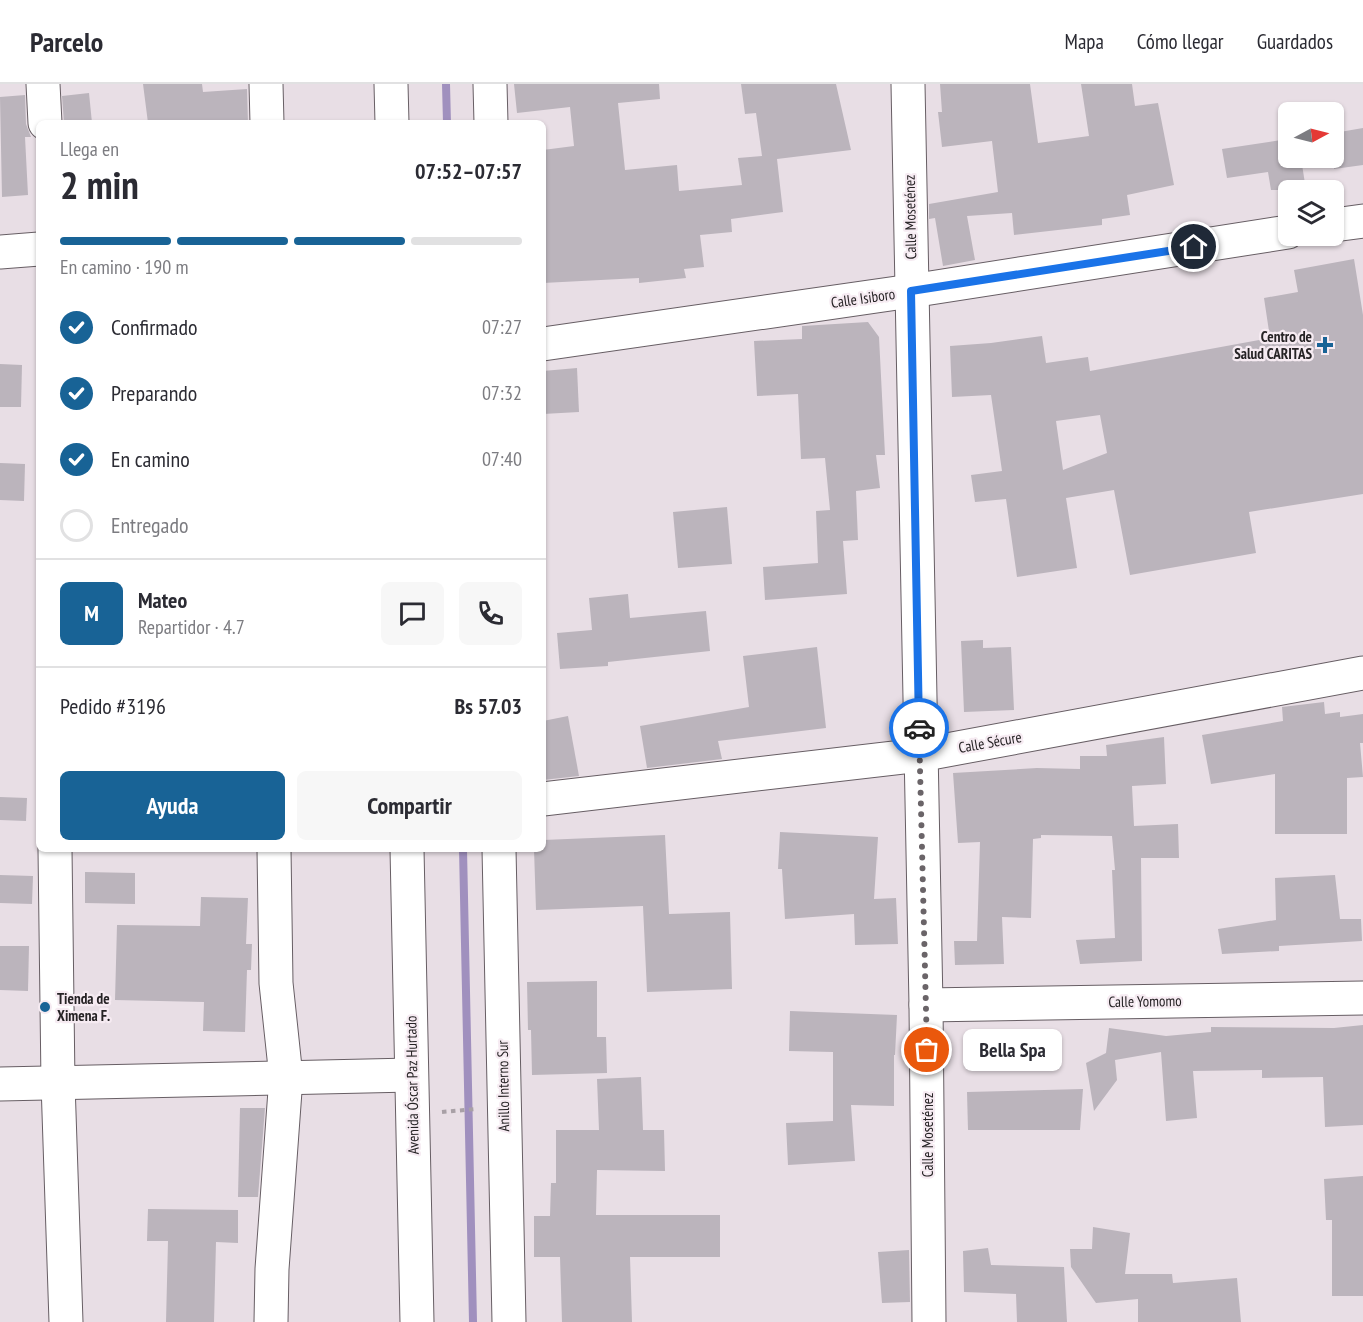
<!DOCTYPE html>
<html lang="es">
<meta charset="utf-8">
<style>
body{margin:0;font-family:"PT Sans Narrow",sans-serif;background:#f7f7f7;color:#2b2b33;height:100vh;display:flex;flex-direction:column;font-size:22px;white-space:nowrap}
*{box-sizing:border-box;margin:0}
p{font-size:20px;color:#7c7c81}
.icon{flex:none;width:33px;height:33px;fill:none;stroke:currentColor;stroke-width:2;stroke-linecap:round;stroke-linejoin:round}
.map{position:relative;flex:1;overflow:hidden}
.panel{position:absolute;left:36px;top:36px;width:510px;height:732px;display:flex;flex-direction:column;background:#fff;border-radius:9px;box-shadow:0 2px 4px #0004}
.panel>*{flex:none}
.needle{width:39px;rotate:83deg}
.tools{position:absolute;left:1278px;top:18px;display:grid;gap:12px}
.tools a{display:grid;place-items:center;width:66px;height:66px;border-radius:9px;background:#fff;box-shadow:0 2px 4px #0004;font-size:30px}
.pin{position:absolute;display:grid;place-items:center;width:51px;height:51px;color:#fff;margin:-26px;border:3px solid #fff;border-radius:50%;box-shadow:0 2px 6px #0007}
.courier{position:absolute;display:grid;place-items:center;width:60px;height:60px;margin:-30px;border:4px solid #1a73e8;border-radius:50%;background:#fff;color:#222;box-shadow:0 2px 8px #0007}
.bubble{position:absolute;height:42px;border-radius:9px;background:#fff;box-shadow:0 2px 4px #0004;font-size:20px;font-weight:700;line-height:42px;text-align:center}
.head em{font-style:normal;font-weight:700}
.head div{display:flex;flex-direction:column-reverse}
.head{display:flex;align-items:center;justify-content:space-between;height:102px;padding:0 24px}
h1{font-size:39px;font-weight:700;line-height:45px}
.bar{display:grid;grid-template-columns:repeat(4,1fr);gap:9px 6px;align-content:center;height:72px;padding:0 24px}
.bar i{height:8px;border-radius:4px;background:#e1e1e2}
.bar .selected{background:#186396}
.bar p{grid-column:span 4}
.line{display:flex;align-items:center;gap:15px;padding:0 24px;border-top:2px solid #e1e1e2}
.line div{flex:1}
.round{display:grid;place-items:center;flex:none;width:63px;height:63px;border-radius:9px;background:#f7f7f7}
ol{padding:0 24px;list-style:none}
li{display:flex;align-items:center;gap:18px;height:66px}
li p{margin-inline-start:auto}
li .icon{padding:6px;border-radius:50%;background:#186396;color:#fff;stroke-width:4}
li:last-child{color:#7c7c81}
li i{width:33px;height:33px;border:3px solid #e1e1e2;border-radius:50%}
.action{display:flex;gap:12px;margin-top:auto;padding:12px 24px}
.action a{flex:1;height:69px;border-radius:9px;background:#186396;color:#fff;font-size:24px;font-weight:700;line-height:69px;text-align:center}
.action a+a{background:#f7f7f7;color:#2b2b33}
header{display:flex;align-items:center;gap:36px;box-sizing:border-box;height:84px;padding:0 30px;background:#fff;border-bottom:2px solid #e1e1e2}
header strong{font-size:28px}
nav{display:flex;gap:33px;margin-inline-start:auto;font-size:21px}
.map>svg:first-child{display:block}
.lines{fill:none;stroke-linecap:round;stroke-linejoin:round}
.stream{stroke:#a090be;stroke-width:8}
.building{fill:#bbb4bc;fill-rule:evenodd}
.minor-casing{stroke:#675e64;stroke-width:35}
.highway-casing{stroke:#675e64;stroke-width:35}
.path{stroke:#a8a0a6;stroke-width:4;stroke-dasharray:4.5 4.5;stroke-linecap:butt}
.minor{stroke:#fff;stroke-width:33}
.highway{stroke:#fff;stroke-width:33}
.done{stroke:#6a6468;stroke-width:6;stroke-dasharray:0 10.8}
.route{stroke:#1a73e8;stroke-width:8}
.poi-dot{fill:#186396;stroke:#f6ebf2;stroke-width:2}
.labels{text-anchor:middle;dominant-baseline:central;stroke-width:4.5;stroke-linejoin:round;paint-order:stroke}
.street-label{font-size:15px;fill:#262325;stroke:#f6ebf2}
.poi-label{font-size:15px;font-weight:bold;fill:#262325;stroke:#f6ebf2;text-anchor:end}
</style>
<header>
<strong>Parcelo</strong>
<nav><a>Mapa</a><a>Cómo llegar</a><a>Guardados</a></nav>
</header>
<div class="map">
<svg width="1363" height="1238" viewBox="0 0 1363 1238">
<rect width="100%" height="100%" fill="#e8dee5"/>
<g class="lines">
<!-- stream -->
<g class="stream">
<path d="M446,0L447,39"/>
<path d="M463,765L473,1238"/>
</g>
</g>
<!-- building -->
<g class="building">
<path d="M143,0H202L203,8L247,5L248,39H148Z"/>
<path d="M514,0H659L660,15L618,19L625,86L677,81L679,107L742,101L738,74L762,72L756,29L745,30L741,0H836L851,66L777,75L783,128L731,135L732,148L700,151L704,183L684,185L686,194L639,199V194L543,199V66L574,62L570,23L517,29Z"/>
<path d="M940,0H1030L1038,59L1089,52L1081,0H1132L1135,22L1158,19L1174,101L1127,111L1130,131L1102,135V141L1014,151L1012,129L967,132L975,176L943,182L935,134L929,135V120L998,108L992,57L942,63L938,28H942Z"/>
<path d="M89,9L92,39H64L62,12Z"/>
<path d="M25,11L26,40L31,53H25L28,111L2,113L0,13Z"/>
<path d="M1363,44V81L1334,85V49Z"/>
<path d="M1288,55V74H1301L1306,106H1271L1268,88L1227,94L1222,65Z"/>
<path d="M1354,175L1363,231V410L1249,428L1256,469L1130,491L1114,406L1066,414L1077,484L1017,493L1006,415L975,418L971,391L1002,387L991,311L952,313L950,262L991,259L1042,252L1046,279L1088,273L1090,287L1270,254L1264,214L1298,208L1294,186ZM1100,331L1107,369L1063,386L1056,337Z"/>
<path d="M868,238L879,253L885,371H876L880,404L856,407L858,456L843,457L847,510L765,516L763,483L818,479L816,427L830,426L825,374L801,375L798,310L757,312L754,257L802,255V242Z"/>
<path d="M0,280L22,281L21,323H0Z"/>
<path d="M577,284L579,328L543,330V287Z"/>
<path d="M0,379L25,380L24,417L0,416Z"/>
<path d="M727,423L732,480L678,484L673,428Z"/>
<path d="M628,510L630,534L706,527L710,567L608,578V582L560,585L557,549L592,546L589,514Z"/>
<path d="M983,556V564L1011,563L1014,626L964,628L961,557Z"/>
<path d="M817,563L826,644L718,657L722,675L647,684L640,642L749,623L743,572Z"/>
<path d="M1324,618L1325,630L1340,628V633L1363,630V659H1360L1363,693L1347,694V750H1275V690L1211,700L1202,651L1283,637L1282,623Z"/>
<path d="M568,632L579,692L543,696V637Z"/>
<path d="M1164,653L1166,700L1132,702L1134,742L1178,740L1179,774H1141L1142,877L1080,880L1076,856L1115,854L1112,786H1115L1112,752L1041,751V754L1033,755L1031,834L1002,833L1004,880L955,881L954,857H977L980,758L958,759L953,689L1037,684L1080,685V672H1107L1106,661Z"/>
<path d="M0,713L27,714L26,737L0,736Z"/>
<path d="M780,748L878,753L874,815L896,814L898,860L855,861L854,830L785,835L782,785H778Z"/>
<path d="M665,751L669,830L730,828L732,905L647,908L643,822L536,826L534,765H543V756Z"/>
<path d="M85,788L135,789V820L85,819Z"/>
<path d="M0,791L33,792L32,820L0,819Z"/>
<path d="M1335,791L1340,835H1361L1362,857L1279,862V867L1222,870L1218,845L1276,836L1275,794Z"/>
<path d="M201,813L248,814L246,860H252L251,886H247L245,948L203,947L204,918L115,916L117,841L200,842Z"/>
<path d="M0,862H29L28,907L0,906Z"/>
<path d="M597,897V953H606L607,989L532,991L531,946H528L527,898Z"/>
<path d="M790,927L897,931L895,971H894V1022L851,1021L855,1077L788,1081L786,1039L833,1037V968L789,967Z"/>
<path d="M1363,941V1041L1325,1043L1323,993L1262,994V986L1193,987L1197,1034L1166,1037L1161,968L1115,976L1117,996L1094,1027L1086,979L1106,969L1109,944L1166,952L1211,948V943L1334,944Z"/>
<path d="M641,993L643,1046H664L665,1087L597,1086L596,1131H720V1173H630L632,1238H562L560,1173H534V1132H550L551,1099H556V1046H599L597,995Z"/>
<path d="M1083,1005L1080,1046H968L967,1008Z"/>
<path d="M240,1024H265L258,1113H238Z"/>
<path d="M1363,1092V1212H1332V1136H1326L1324,1095Z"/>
<path d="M148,1125L238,1126V1159L216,1158L214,1238H166L168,1157H147Z"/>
<path d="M1093,1143L1130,1149L1125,1190H1172L1173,1199L1237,1194L1241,1238H1138V1215L1096,1219L1071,1183L1070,1165H1092Z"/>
<path d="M988,1164L991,1181L1064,1183L1067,1238H1017L1016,1210L964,1208L963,1167Z"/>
<path d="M909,1166L910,1218L882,1219L878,1168Z"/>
</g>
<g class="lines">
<defs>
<g id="minor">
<path d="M43,0L45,39"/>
<path d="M266,0L267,39"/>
<path d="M490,0L491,39"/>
<path d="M908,0L926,921L929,1238"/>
<path d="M1334,141L1363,137"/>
<path d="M0,168L39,165"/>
<path d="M543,260L911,207L1288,148"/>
<path d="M543,715L920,671L1363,589"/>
<path d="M55,765L58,999L66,1238"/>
<path d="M499,765L509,1238"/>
<path d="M926,921L1363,914"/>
<path d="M0,1000L411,991"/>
<path d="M271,1238L272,1185L286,993L276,899L274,765"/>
</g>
<g id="highway">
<path d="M391,0L392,39"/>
<path d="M407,765L417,1238"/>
</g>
</defs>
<!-- minor casing -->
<use href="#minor" class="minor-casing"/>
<!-- highway casing -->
<use href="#highway" class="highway-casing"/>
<!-- path -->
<path class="path" d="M442,1028L476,1025"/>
<!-- minor -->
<use href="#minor" class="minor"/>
<!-- highway -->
<use href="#highway" class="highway"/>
</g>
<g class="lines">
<!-- done -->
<path class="done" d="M919,644L927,966"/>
<!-- route -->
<path class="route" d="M919,644L911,207L1194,163"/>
</g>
<!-- markers -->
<g class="poi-dot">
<path d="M1322 252h6v6h6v6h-6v6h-6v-6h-6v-6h6z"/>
<circle cx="45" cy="923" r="6"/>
</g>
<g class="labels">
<!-- street labels -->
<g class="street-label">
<text transform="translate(910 133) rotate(-91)">Calle Moseténez</text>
<text transform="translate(863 214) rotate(-8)">Calle Isiboro</text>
<text transform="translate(990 658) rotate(-10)">Calle Sécure</text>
<text transform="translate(1145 917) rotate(-1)">Calle Yomomo</text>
<text transform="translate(412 1001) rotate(-91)">Avenida Óscar Paz Hurtado</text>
<text transform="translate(503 1002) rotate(-91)">Anillo Interno Sur</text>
<text transform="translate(927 1051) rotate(-90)">Calle Moseténez</text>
</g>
<!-- poi labels -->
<g class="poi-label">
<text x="1312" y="252">Centro de<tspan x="1312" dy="17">Salud CARITAS</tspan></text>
<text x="57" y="914" text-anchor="start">Tienda de<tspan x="57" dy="17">Ximena F.</tspan></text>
</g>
</g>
</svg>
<div class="tools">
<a><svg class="needle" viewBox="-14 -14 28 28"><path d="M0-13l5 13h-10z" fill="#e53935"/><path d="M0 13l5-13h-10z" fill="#7c7c81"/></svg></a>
<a><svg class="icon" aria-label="layers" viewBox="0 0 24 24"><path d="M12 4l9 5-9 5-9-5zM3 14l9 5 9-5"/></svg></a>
</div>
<div class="pin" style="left:927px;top:966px;background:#ea580c"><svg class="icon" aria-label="bag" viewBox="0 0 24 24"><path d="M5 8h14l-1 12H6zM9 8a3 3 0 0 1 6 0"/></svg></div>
<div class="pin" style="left:1194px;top:163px;background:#1f2937"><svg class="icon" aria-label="home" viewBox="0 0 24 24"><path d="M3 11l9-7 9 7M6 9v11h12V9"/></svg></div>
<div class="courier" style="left:919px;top:644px"><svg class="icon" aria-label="car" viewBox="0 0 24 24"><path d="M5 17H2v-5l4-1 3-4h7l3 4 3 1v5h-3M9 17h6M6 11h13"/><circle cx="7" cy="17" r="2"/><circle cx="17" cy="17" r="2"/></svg></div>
<div class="bubble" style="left:963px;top:945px;width:99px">Bella Spa</div>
<section class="panel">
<div class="head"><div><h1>2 min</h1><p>Llega en</p></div><em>07:52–07:57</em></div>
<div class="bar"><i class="selected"></i><i class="selected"></i><i class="selected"></i><i></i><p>En camino · 190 m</p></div>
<ol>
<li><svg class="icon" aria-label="check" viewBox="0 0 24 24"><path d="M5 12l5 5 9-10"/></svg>Confirmado<p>07:27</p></li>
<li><svg class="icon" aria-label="check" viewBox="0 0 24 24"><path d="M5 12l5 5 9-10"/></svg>Preparando<p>07:32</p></li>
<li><svg class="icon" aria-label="check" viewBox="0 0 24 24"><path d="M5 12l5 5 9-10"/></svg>En camino<p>07:40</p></li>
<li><i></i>Entregado</li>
</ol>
<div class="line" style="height:108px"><b class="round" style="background:#186396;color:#fff">M</b><div><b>Mateo</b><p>Repartidor · 4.7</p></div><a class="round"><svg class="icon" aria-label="chat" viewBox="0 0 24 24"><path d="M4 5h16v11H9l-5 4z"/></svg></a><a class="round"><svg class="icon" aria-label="phone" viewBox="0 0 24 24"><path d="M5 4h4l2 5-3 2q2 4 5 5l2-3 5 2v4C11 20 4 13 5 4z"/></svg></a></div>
<div class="line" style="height:78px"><div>Pedido #3196</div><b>Bs 57.03</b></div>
<div class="action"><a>Ayuda</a><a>Compartir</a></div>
</section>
</div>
